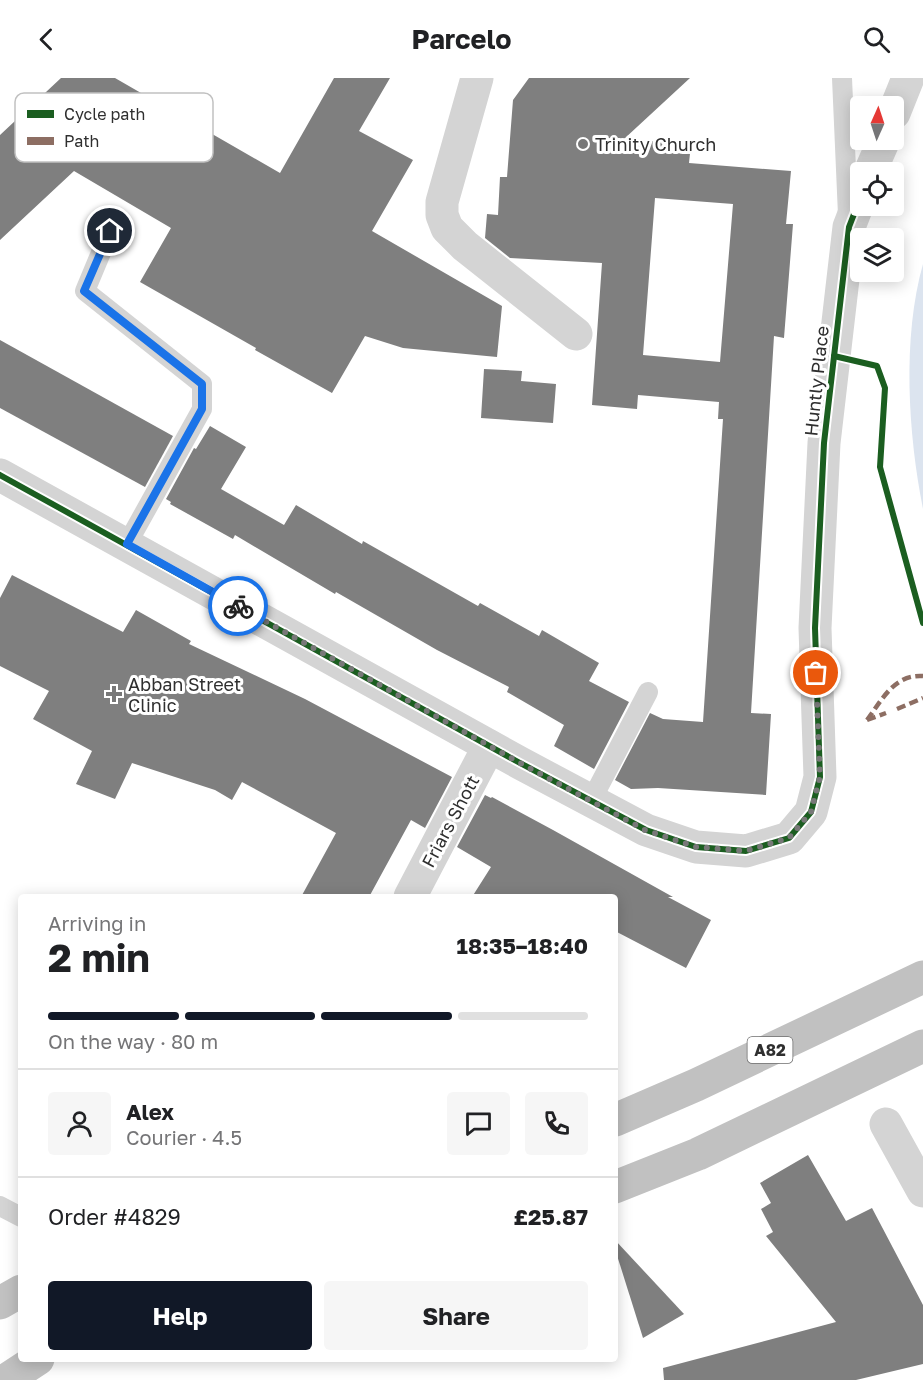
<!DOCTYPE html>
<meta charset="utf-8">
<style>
body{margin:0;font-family:"Golos Text",sans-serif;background:#f6f6f6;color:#202124;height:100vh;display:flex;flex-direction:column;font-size:22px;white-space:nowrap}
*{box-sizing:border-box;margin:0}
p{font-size:20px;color:#757577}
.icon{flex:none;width:33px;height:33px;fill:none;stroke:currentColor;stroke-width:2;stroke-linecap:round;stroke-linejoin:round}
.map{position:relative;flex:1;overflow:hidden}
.details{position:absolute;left:18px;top:816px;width:600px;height:468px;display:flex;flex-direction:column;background:#fff;border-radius:6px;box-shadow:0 3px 15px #0003}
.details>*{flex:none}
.needle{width:39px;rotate:3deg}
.tools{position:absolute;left:850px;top:18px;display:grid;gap:12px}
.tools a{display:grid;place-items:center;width:54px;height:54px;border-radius:6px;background:#fff;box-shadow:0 3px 15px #0003;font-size:30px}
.pin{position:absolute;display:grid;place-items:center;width:51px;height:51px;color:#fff;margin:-26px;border:3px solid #fff;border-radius:50%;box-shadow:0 2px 6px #0007}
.courier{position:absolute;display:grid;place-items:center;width:60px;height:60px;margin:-30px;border:4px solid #1a73e8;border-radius:50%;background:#fff;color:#222;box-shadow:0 2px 8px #0007}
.head em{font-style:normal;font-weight:700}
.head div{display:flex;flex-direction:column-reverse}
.head{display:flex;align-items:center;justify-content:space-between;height:102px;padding:0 30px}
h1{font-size:39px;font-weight:700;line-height:45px}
.bar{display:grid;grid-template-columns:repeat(4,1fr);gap:9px 6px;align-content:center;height:72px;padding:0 30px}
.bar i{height:8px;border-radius:4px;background:#e0e0e0}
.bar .on{background:#111827}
.bar p{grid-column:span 4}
.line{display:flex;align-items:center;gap:15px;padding:0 30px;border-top:2px solid #e0e0e0}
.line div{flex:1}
.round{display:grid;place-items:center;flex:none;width:63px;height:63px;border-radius:6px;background:#f6f6f6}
.button{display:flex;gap:12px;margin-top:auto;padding:12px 30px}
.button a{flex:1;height:69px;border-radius:6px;background:#111827;color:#fff;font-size:24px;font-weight:700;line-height:69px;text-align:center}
.button a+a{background:#f6f6f6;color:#202124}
header{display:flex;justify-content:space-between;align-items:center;height:78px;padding:0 30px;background:#fff;font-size:27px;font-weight:700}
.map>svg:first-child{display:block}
.water{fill:#dce4ef}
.building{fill:#7f7f7f;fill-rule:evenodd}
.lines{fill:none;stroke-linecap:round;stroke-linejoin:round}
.lane{stroke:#d4d4d4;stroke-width:20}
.street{stroke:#d4d4d4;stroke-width:33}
.highway{stroke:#c1c1c1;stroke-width:33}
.quiet{stroke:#8d6e63;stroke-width:4.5;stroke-dasharray:9 4.5;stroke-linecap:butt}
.cycleway-casing{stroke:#fff;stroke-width:10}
.cycleway{stroke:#1b5e20;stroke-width:6}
.done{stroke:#787878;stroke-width:6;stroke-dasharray:0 10.8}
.route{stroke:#1a73e8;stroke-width:8}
.poi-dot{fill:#787878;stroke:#fff;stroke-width:2}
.labels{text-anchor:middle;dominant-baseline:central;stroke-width:6;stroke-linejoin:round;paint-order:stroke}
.shield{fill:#fff;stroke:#6d6d6d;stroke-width:1.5}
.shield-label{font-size:16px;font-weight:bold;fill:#2f2f2f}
.poi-label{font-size:18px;fill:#2f2f2f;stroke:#fff;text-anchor:start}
.street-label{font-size:18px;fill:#2f2f2f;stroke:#fff}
.key{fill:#fff;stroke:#c1c1c1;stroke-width:1.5}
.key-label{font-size:16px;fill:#2f2f2f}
</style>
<header><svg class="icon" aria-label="back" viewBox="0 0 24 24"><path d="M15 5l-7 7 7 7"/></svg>Parcelo<svg class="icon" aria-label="search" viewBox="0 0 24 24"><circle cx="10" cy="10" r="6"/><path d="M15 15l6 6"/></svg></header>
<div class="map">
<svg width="923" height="1302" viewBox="0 0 923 1302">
<rect width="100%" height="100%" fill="#fff"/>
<!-- water -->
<path class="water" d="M923,186V431C908,356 902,260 923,186Z"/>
<!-- building -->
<g class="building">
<path d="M61,0H115L280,95L334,0H390L359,53L413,82L372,153L502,228L497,279L403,270L365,258L332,315L255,272L256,270L140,204L171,150L74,93L0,162V57Z"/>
<path d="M529,0H690L624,61L691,66L689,85L791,93L786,146H793L784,260L774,258L751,635L771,636L766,717L658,710L631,711L615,702L650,635L663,641L703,644L723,341H718L719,324L638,317L637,331L592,327L602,185L510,180L485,160L487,136L498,137L500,99H507L513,22ZM655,120L733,126L720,284L643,277Z"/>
<path d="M0,262L173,358L145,409L0,330Z"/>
<path d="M484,291L522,293L521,303L556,306L553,345L481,340Z"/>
<path d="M210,348L246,369L221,411L284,447L296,427L362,466L363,463L478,528L480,525L539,558L542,552L599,585L589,603L629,624L594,691L554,668L564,647L507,614L509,609L437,572L336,514L335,516L235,457L233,461L170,426L171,424L166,421L194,370L196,371Z"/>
<path d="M12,497L123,554L136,532L191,563L189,566L305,621L452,699L425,750L411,742L369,819H301L336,755L242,704L232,722L215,712L132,685L115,721L76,706L92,673L33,641L49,613L0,588V520Z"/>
<path d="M485,717L491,720L492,719L553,752L673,819H668L711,842L686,890L615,853V819H472L491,789L457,769Z"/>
<path d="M808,1077L846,1143L872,1130L923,1227V1286L856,1302H664L663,1290L836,1244L766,1158L773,1154L761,1131L771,1125L760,1105Z"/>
<path d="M615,1162L684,1236L643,1260L615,1171Z"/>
</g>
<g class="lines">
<!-- lane -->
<g class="lane">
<path d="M842,0L848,137"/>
<path d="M110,153L85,213L202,306V331L127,466"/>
<path d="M591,723L648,614"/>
<path d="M0,1128L21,1139"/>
</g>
<!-- street -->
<g class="street">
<path d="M477,0L442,124V137L447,150L465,168L576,256"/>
<path d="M894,35L908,0"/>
<path d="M870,94L884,62"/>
<path d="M0,397L520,685L646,752L696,769L746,773L789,760L811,734L820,699L815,550L824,365L849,149L861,118"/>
<path d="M410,819L489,668"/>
<path d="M886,1046L923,1113"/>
</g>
<!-- highway -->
<g class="highway">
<path d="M615,1042L696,1007L923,899"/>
<path d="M615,1109L698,1076L923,968"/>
<path d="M0,1225L21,1213"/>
<path d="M6,1302L38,1281"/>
</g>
<!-- quiet -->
<g class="quiet">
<path d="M897,631L923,620"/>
<path d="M867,642C882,622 894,596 923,598"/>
<path d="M867,642L886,635"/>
</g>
<defs>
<g id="cycleway">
<path d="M834,278L877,288L885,310L880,389L923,545"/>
<path d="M0,397L520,685L646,752L696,769L746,773L789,760L811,734L820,699L815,550L824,365L849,149L861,118"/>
</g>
</defs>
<!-- cycleway casing -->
<use href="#cycleway" class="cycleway-casing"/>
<!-- cycleway -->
<use href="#cycleway" class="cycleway"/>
</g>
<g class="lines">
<!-- done -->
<path class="done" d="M238,528L520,685L645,752L696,769L746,773L789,760L811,734L820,699L816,595"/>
<!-- route -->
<path class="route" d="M110,153L84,213L202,306V331L127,466L238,528"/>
</g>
<!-- markers -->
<g class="poi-dot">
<circle cx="583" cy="66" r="6"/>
<path d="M111 607h6v6h6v6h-6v6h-6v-6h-6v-6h6z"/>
</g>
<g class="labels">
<!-- shield labels -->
<rect class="shield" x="747.5" y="959" width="45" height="26" rx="4.5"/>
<g class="shield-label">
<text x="770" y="972">A82</text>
</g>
<!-- poi labels -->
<g class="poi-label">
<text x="595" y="66">Trinity Church</text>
<text x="128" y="606">Abban Street<tspan x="128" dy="21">Clinic</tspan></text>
</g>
<!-- street labels -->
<g class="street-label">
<text transform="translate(816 303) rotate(-84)">Huntly Place</text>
<text transform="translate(450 743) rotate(-62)">Friars Shott</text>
</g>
</g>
<!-- legend -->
<rect x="15" y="15" width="198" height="69" rx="9" class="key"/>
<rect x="27" y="32" width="27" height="8" fill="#1b5e20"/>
<rect x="27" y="59" width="27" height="8" fill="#8d6e63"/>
<g class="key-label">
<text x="64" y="42">Cycle path</text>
<text x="64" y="69">Path</text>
</g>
</svg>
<div class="tools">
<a><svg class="needle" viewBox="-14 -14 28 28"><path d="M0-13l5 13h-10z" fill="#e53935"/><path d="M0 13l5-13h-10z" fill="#757577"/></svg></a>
<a><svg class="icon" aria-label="locate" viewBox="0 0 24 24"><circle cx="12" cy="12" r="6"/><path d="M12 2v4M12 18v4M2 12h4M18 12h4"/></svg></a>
<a><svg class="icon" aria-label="layers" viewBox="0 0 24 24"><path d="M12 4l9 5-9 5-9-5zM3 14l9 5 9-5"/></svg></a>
</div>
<div class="pin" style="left:816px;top:595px;background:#ea580c"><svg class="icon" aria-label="bag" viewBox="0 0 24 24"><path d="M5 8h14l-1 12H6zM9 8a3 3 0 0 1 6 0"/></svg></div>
<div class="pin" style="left:110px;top:153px;background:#1f2937"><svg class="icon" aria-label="home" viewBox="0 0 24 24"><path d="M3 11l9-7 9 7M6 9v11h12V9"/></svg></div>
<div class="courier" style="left:238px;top:528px"><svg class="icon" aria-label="bike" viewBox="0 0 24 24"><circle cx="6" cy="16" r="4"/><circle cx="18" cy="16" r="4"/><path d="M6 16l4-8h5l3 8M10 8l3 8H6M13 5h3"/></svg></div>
<section class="details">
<div class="head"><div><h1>2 min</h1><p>Arriving in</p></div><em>18:35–18:40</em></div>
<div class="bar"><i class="on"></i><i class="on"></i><i class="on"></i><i></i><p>On the way · 80 m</p></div>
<div class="line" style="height:108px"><a class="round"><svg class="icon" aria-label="person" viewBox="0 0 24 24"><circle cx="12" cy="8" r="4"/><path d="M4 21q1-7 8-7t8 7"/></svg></a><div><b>Alex</b><p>Courier · 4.5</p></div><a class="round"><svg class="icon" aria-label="chat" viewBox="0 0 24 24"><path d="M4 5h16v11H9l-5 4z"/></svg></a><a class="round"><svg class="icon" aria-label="phone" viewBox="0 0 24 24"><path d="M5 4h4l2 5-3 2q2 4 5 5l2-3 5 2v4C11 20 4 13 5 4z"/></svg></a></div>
<div class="line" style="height:78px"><div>Order #4829</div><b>£25.87</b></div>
<div class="button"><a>Help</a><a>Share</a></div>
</section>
</div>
